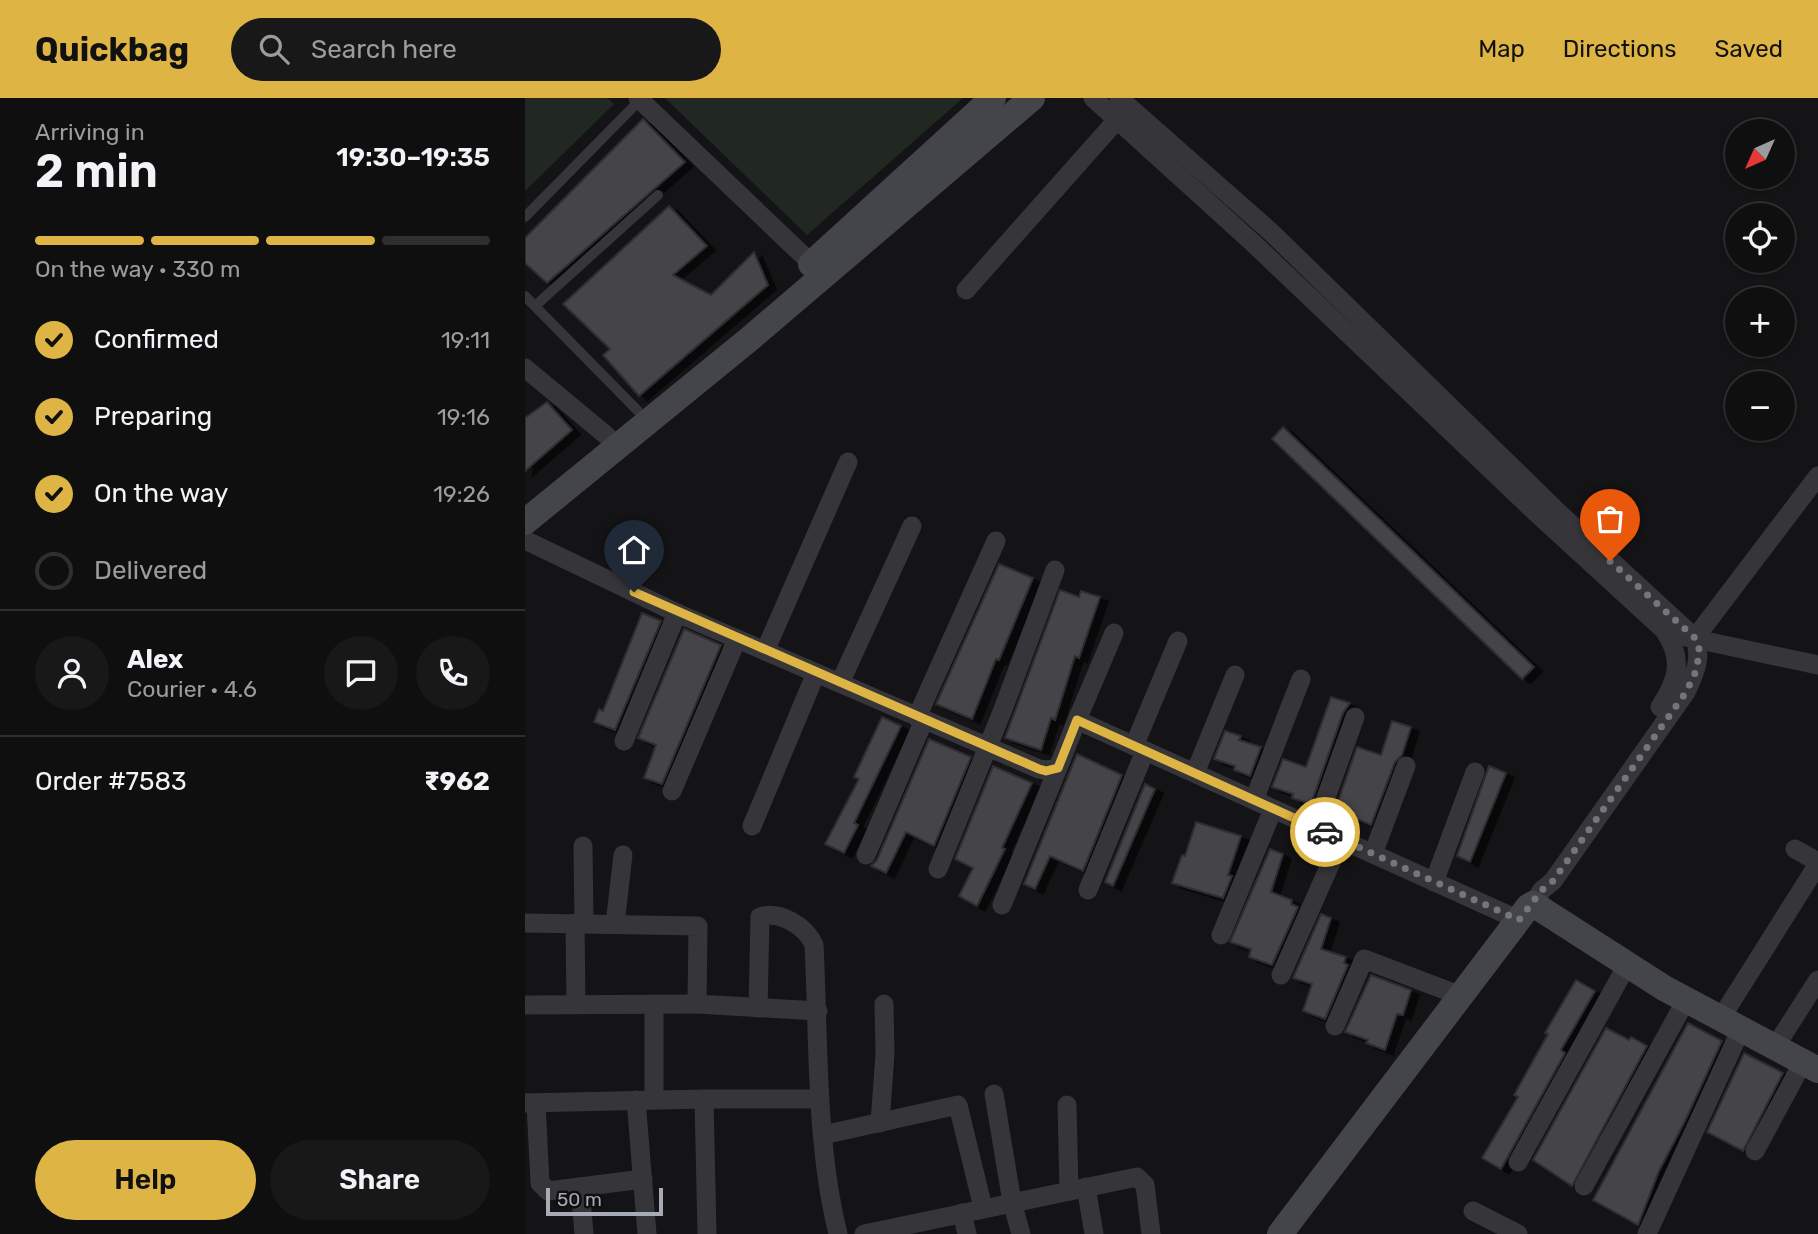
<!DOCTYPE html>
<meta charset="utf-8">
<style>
body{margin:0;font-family:Rubik,sans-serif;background:#181819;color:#f1f3f6;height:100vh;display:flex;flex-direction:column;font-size:26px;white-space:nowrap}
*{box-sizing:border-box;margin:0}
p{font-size:23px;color:#9b9c9f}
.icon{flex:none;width:38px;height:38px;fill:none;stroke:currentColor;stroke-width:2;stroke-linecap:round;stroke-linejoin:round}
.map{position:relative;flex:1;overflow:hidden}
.drawer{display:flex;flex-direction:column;background:#0f0f10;width:525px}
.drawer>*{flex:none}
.needle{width:46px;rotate:225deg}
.tools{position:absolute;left:1200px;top:21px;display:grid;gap:14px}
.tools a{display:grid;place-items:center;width:70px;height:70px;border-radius:50%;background:#0f0f10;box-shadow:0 2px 5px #0004,0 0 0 2px #2f2f30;font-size:35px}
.scale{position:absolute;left:21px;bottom:18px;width:117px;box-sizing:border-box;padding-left:7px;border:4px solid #a7abb5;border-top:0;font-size:19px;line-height:24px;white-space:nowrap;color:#a7abb5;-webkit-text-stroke:5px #0f0f11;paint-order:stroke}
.pin{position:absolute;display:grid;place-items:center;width:60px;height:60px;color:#fff;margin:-72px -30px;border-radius:50% 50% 50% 0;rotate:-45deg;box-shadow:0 0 7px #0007}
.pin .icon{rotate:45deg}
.courier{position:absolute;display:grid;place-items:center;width:70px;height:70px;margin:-35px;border:5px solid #deb444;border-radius:50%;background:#fff;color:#222;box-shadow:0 2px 9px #0007}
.headline em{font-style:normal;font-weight:600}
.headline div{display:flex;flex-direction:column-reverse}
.headline{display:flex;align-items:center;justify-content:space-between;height:119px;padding:0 35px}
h1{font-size:46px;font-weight:600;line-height:52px}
.bar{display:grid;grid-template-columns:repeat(4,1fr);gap:10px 7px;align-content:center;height:84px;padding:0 35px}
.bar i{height:9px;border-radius:5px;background:#2f2f30}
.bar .selected{background:#deb444}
.bar p{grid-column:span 4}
.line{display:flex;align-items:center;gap:18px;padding:0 35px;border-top:2px solid #2f2f30}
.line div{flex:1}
.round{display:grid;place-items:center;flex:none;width:74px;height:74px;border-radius:37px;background:#181819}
ol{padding:0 35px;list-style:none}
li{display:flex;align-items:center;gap:21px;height:77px}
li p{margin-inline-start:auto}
li .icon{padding:7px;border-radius:50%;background:#deb444;color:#111;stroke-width:4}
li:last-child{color:#9b9c9f}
li i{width:38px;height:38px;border:4px solid #2f2f30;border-radius:50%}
.primary-button{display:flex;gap:14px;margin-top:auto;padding:14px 35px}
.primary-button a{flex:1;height:80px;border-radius:42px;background:#deb444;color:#111;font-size:28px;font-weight:600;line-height:80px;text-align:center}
.primary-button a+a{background:#181819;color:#f1f3f6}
header{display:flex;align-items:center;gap:42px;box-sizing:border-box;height:98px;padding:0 35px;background:#deb444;color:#111}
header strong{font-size:33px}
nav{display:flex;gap:38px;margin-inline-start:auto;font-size:24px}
.search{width:490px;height:63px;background:#181819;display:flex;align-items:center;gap:18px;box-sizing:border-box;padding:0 24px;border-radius:38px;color:#9b9c9f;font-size:26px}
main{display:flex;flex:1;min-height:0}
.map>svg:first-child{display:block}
.green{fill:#212822}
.building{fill:#444449;stroke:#2f2e32;stroke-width:2;filter:url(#shadow)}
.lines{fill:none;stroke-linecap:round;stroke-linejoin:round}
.lane{stroke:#36363a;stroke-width:10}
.street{stroke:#36363a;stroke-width:19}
.secondary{stroke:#44454a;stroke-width:26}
.done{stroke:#74767d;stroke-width:7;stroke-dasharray:0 12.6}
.route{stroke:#deb444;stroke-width:9}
</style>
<header>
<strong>Quickbag</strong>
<div class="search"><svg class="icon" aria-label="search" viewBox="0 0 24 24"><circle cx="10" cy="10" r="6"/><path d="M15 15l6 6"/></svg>Search here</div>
<nav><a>Map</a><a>Directions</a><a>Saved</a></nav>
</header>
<main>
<section class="drawer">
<div class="headline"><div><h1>2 min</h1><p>Arriving in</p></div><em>19:30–19:35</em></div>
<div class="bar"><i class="selected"></i><i class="selected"></i><i class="selected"></i><i></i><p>On the way · 330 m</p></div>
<ol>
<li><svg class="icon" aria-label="check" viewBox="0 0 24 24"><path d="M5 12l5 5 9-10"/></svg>Confirmed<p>19:11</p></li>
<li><svg class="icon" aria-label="check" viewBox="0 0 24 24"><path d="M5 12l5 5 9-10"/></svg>Preparing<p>19:16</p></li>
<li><svg class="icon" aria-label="check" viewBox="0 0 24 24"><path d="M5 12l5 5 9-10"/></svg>On the way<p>19:26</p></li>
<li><i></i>Delivered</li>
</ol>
<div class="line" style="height:126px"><a class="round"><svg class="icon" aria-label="person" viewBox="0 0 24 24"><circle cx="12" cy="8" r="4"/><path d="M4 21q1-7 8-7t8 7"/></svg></a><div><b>Alex</b><p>Courier · 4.6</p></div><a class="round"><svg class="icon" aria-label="chat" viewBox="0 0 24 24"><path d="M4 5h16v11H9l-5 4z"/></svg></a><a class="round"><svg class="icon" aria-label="phone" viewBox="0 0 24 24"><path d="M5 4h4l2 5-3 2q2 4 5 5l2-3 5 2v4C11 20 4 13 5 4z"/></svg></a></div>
<div class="line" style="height:91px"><div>Order #7583</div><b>₹962</b></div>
<div class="primary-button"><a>Help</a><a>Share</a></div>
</section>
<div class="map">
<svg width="1293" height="1136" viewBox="0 0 1293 1136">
<defs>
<filter id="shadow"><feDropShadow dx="8" dy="4.5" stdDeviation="0" flood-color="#0009"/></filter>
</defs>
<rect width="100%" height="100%" fill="#141416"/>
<!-- green -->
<g class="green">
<path d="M0,0H82L89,6L0,93Z"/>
<path d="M140,0H438L282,137Z"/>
</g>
<!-- building -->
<g class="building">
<path d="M118,21L160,64L22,185L0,165V140Z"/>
<path d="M144,108L182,148L148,177L186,197L229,154L243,187L114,298L78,257L85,251L38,206Z"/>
<path d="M22,304L47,332L0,373V320Z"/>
<path d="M758,329L1009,569L997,581L747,341Z"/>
<path d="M474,466L508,480L474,562L471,561L447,621L411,606Z"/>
<path d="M535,492L554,499L556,493L575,499L554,560L550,558L530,622L526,620L516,652L480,640Z"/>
<path d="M117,515L136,523L90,632L69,624L74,611L78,613Z"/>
<path d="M159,531L196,547L137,686L119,680L131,647L113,640Z"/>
<path d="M806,599L825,605L818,615L786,706L767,700L768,696L747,689L758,661L781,669Z"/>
<path d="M357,619L376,628L329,725L333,727L319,755L300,746L334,681L329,679Z"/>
<path d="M867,623L886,629L877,657L870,664L846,727L810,712L832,649L856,657Z"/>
<path d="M700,633L716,638L714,642L736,649L725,678L709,672L710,668L689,661Z"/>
<path d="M404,641L446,659L409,748L381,734L361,775L346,768L352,762Z"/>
<path d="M552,656L597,677L558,773L525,758L510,791L499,786Z"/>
<path d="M468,668L507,685L477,750L480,751L452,808L434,798L448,770L430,761Z"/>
<path d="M964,668L981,675L945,764L932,758Z"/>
<path d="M620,686L630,691L588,788L580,784Z"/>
<path d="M671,724L716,738L703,777L707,778L698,800L647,785L657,757L660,758Z"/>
<path d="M745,751L758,756L746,794L767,802L766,806L773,809L747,867L724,859L726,851L705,844Z"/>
<path d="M796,816L806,820L796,851L821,859L819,865L823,867L800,921L778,913L787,886L768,880Z"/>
<path d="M846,877L886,892L878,917L872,916L860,952L841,945L843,942L820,934Z"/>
<path d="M1051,882L1070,893L1036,952L1040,955L976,1071L957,1060L993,999L989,997L1023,936L1020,935Z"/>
<path d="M1163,925L1197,943L1160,1023L1134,1073L1113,1127L1068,1102Z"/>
<path d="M1081,930L1104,942L1106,939L1122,948L1047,1088L1008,1062Z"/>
<path d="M1219,955L1258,975L1218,1053L1182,1034Z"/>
</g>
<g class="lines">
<!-- lane -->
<g class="lane">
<path d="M0,119L115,2"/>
<path d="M0,198L113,313"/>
<path d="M10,208L133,97"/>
</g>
<!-- street -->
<g class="street">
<path d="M113,0L286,165"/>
<path d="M568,0L728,145L1005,409L1139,532C1159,561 1153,582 1135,609"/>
<path d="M594,0L747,135L1034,415L1170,540C1177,561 1170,575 1161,594L1028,783L1017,792L1008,806"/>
<path d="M441,192L591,23"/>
<path d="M0,270L82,338"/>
<path d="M0,442L152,515L514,671L521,672L533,670L552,622L994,822"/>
<path d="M1161,539L1293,567"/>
<path d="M1170,540L1293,378"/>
<path d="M240,553L323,364"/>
<path d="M315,585L387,428"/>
<path d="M392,619L471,443"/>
<path d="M552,622L589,535"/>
<path d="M99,643L152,515"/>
<path d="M609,648L653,543"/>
<path d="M670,675L710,577"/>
<path d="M147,693L212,541"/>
<path d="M729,702L776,581"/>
<path d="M227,728L291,575"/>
<path d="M790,730L830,619"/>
<path d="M58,748L59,825"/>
<path d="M1270,751L1293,764"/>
<path d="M848,756L881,668"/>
<path d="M341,757L399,622"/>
<path d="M413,771L477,614L530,472"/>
<path d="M909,784L950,674"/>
<path d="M563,792L620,653"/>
<path d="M477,807L533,670"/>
<path d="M0,825L173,828L172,906L293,913"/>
<path d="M50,825L51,906"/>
<path d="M90,826L98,757"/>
<path d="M696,837L748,711"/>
<path d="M756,877L816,742"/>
<path d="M129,906V1002"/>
<path d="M0,907L172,906"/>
<path d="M233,910L235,819C254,812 281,828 289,847C294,943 290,1042 313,1136"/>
<path d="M1196,920L1293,766"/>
<path d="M810,928L839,861L936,898"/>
<path d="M1250,949L1293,882"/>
<path d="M469,996L487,1104L496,1136"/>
<path d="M179,1001L182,1136"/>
<path d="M111,1002L122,1136"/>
<path d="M0,1005L179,1001H295"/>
<path d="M11,1005L15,1085L23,1093L55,1089"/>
<path d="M542,1007L544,1093"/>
<path d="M355,1025L360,956L359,906"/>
<path d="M298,1037L433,1007L458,1110"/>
<path d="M1230,1053L1278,964"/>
<path d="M993,1064L1102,867"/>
<path d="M1059,1088L1161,902"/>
<path d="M561,1089L569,1136"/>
<path d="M948,1113L993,1136"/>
<path d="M437,1115L442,1136"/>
<path d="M59,1136L55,1089L118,1081"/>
<path d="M339,1136L612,1079L620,1087L626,1136"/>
<path d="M1122,1136L1216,931"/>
</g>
<!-- secondary -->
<g class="secondary">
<path d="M286,166L468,0"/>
<path d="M0,424L222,243L507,0"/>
<path d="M755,1136L1003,809L1008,806L1139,890L1293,972"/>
</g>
</g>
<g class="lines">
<!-- done -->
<path class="done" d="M800,734L994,822L1017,792L1028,783L1161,594L1171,573L1173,562L1174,551L1170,540L1085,463"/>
<!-- route -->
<path class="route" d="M109,494L514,671L521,673L533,670L552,622L800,734"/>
</g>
</svg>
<div class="tools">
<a><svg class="needle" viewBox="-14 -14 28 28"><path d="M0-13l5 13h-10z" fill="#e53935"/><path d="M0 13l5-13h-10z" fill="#9b9c9f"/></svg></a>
<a><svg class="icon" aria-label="locate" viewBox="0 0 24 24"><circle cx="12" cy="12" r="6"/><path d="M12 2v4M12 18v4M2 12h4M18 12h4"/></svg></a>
<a>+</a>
<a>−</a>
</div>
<div class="scale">50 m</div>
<div class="pin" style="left:1085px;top:463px;background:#ea580c"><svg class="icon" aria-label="bag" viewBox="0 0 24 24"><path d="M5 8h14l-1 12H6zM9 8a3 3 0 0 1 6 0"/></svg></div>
<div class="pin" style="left:109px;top:494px;background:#1f2937"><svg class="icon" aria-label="home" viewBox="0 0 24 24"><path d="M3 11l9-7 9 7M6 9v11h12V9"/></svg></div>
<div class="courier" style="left:800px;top:734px"><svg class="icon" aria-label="car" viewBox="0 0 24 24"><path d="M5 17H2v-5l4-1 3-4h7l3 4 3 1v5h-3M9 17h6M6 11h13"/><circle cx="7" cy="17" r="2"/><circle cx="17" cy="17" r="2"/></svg></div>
</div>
</main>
